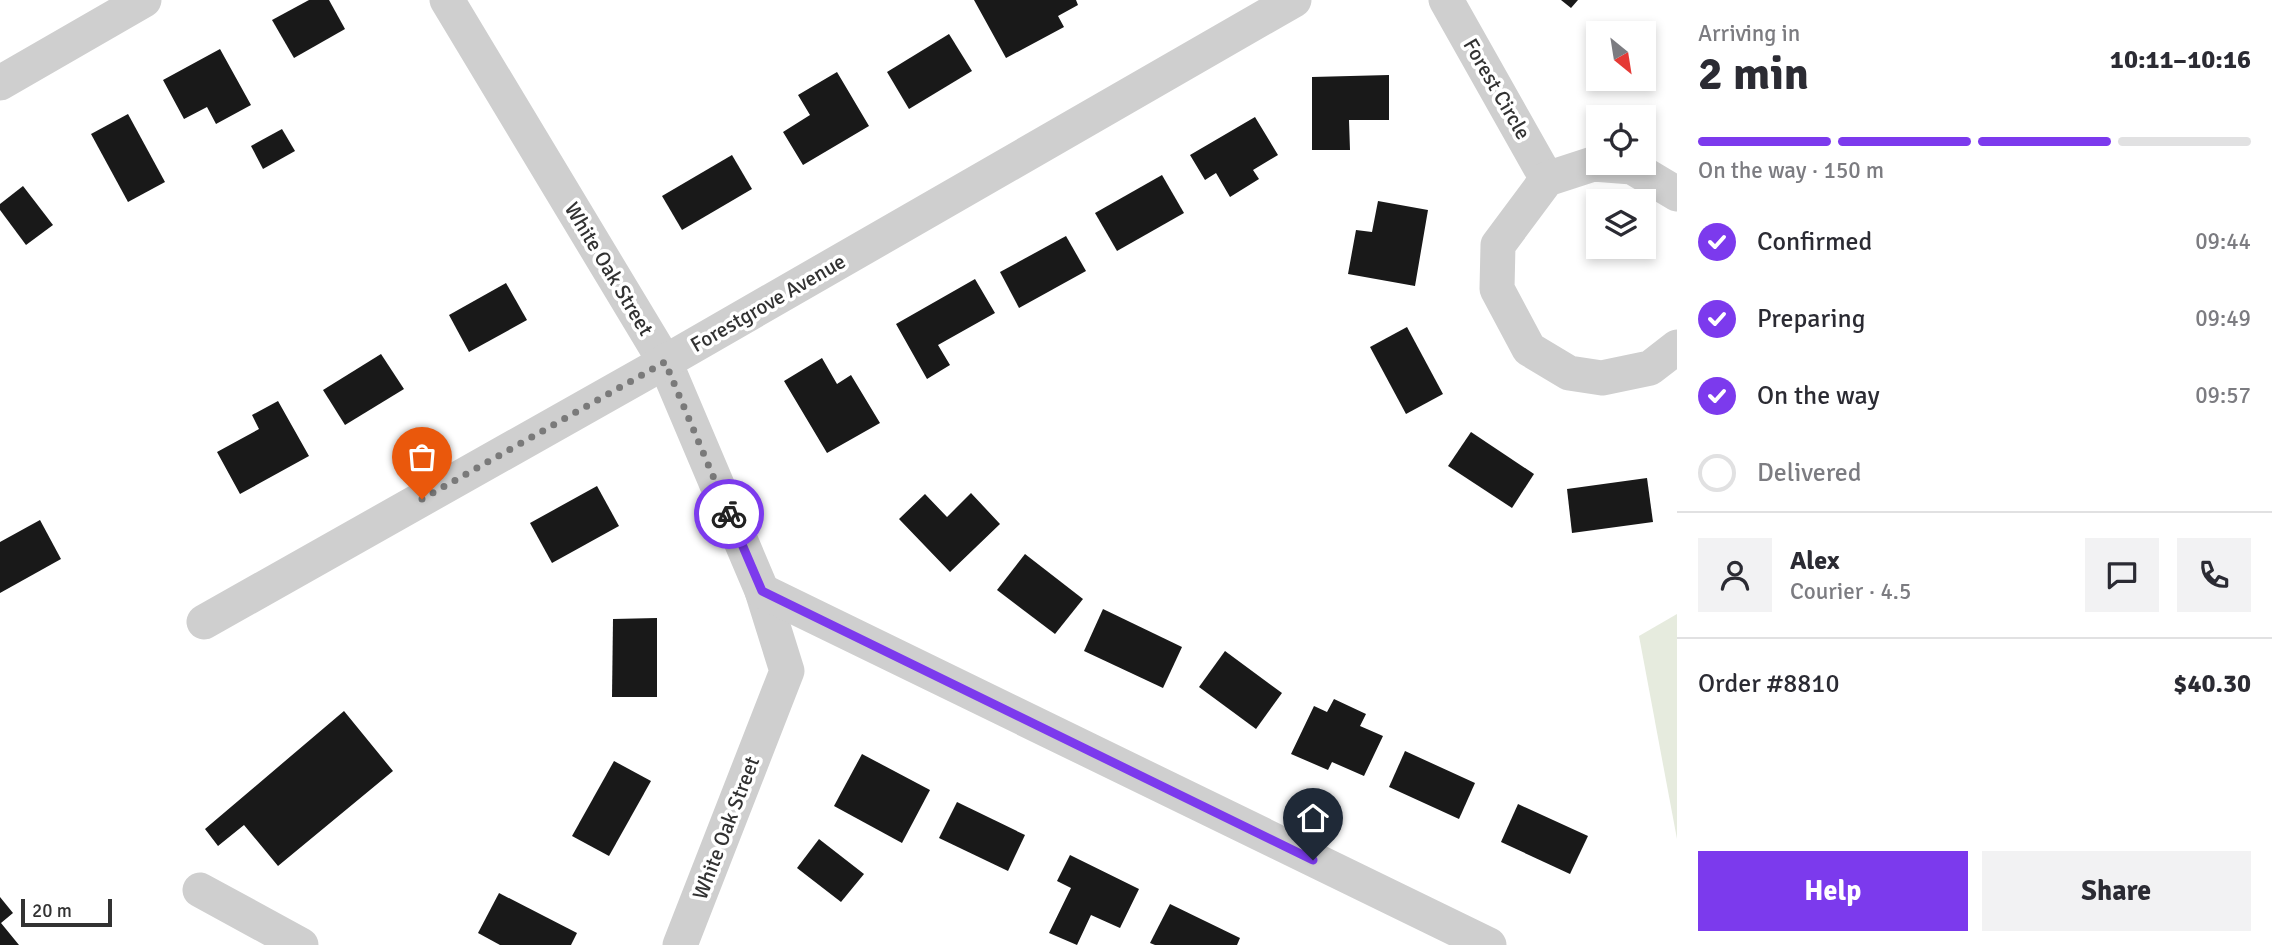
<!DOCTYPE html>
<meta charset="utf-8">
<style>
body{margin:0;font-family:Signika,sans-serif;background:#f2f2f3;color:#2b2b33;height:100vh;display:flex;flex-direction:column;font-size:26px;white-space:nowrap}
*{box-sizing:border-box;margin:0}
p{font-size:23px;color:#7c7c81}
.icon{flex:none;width:38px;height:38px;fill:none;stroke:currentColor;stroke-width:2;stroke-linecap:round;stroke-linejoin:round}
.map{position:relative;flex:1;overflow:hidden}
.sheet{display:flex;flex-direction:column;background:#fff;width:595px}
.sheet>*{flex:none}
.needle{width:46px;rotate:150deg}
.buttons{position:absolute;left:1586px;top:21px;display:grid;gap:14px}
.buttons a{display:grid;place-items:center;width:70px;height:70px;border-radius:0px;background:#fff;box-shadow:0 4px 10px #0003;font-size:35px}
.scale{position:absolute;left:21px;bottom:18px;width:91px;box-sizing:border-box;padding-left:7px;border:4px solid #323232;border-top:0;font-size:19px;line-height:24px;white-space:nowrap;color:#323232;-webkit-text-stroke:5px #fff;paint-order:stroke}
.pin{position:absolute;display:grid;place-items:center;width:60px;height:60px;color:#fff;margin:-72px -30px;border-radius:50% 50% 50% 0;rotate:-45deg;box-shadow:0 0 7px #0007}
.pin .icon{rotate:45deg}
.courier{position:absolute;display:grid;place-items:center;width:70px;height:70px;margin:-35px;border:5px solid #7c3aed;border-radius:50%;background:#fff;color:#222;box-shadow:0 2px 9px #0007}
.head em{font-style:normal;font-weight:800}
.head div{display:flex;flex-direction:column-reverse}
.head{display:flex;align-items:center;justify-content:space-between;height:119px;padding:0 21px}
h1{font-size:46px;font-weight:800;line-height:52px}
.bar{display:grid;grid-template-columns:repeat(4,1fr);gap:10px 7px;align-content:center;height:84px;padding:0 21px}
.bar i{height:9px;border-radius:5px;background:#e1e1e2}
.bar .on{background:#7c3aed}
.bar p{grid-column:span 4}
.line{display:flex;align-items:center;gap:18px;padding:0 21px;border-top:2px solid #e1e1e2}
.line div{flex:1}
.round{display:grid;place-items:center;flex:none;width:74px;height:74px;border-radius:0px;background:#f2f2f3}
ol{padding:0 21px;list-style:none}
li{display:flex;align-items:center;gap:21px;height:77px}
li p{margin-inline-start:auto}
li .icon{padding:7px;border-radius:50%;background:#7c3aed;color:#fff;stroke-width:4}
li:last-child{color:#7c7c81}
li i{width:38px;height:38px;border:4px solid #e1e1e2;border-radius:50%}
.button{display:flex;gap:14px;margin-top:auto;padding:14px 21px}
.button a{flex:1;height:80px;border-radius:0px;background:#7c3aed;color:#fff;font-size:28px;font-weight:800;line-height:80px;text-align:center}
.button a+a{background:#f2f2f3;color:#2b2b33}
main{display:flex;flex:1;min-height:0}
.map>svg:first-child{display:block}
.green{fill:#e6ebde}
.building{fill:#191919}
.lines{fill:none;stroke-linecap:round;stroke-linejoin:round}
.street{stroke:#cfcfcf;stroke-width:35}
.done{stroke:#7a7a7a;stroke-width:7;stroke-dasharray:0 12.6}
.route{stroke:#7c3aed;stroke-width:9}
.labels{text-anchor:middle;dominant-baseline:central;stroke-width:7;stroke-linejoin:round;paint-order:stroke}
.street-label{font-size:21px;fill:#323232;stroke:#fff}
</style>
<main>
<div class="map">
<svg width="1677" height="945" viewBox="0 0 1677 945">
<rect width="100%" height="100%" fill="#fff"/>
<!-- green -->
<path class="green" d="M1677,614V839L1639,636Z"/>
<!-- building -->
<g class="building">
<path d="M309,0H329L345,29L294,58L272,20Z"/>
<path d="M974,0H1076L1078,5L1058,16L1064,27L1006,58Z"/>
<path d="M1561,0H1578L1571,8Z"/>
<path d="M949,34L972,71L909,109L887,72Z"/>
<path d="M220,49L251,105L216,124L207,107L184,119L163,80Z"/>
<path d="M837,72L869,126L803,165L783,132L810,115L798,95Z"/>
<path d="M1389,75V120H1349L1350,150H1312V77Z"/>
<path d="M128,114L165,182L128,202L91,134Z"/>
<path d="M1255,117L1278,155L1253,170L1259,179L1230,197L1216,173L1205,180L1190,155Z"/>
<path d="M282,129L295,151L263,169L251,146Z"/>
<path d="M732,155L752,189L682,230L662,196Z"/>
<path d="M1162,175L1184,213L1117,251L1095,213Z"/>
<path d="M23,186L53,225L26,245L0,210V204Z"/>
<path d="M1378,201L1428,210L1415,286L1348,274L1356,230L1372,232Z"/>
<path d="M1066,236L1086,271L1019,308L1000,272Z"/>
<path d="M975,279L995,313L938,345L950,365L927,379L896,324Z"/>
<path d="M506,283L527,320L469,352L449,315Z"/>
<path d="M1407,327L1443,394L1406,414L1370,347Z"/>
<path d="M381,354L404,389L345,425L323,390Z"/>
<path d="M822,358L837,384L851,375L880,423L827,453L784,381Z"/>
<path d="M278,401L309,456L240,494L217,452L259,429L252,415Z"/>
<path d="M1471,432L1534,474L1512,508L1448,466Z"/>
<path d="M1647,478L1653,522L1572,533L1567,489Z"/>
<path d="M597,486L619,526L552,563L530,523Z"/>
<path d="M971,493L1000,524L950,572L899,519L925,494L947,517Z"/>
<path d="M40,520L61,559L0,593V542Z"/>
<path d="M1025,554L1083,599L1055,634L997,590Z"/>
<path d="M1103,609L1182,647L1163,688L1084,651Z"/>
<path d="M657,618V697H612L613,619Z"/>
<path d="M1225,651L1282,693L1256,729L1199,687Z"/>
<path d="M1334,699L1366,714L1360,726L1383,736L1364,776L1332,762L1328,770L1291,754L1314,706L1327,712Z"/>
<path d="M344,711L393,771L278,866L244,825L218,846L205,829Z"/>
<path d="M1405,751L1475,783L1459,819L1389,787Z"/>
<path d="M862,754L930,790L902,843L834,806Z"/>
<path d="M614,761L651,781L609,856L572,836Z"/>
<path d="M957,802L1025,835L1008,871L939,838Z"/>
<path d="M1518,804L1588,836L1570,874L1501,842Z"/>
<path d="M819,839L864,874L841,902L797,868Z"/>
<path d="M1070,855L1139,889L1120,928L1091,915L1077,945L1049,933L1071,888L1057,881Z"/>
<path d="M499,893L577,933L571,945H500L478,933Z"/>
<path d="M0,897L13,913L1,923L19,945H0Z"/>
<path d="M1170,904L1240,938L1237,945H1155L1150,943Z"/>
</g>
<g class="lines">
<!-- street -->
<g class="street">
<path d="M447,0L665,362L762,591L787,671L680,945"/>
<path d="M1446,0L1547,179"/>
<path d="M0,83L144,0"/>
<path d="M1677,194L1632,167L1593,164L1547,179L1498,245L1497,289L1529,349L1569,373L1602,378L1650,368L1677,347"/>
<path d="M762,591L1489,945"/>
<path d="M204,622L665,362L1294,0"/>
<path d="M200,890L301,945"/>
</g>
</g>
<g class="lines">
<!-- done -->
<path class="done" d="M422,499L665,362L729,514"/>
<!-- route -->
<path class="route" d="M729,514L762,591L1313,860"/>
</g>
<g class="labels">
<!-- street labels -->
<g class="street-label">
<text transform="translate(1497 89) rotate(60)">Forest Circle</text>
<text transform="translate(609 269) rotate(59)">White Oak Street</text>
<text transform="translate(768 303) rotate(-30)">Forestgrove Avenue</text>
<text transform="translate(726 828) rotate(-69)">White Oak Street</text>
</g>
</g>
</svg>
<div class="buttons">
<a><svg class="needle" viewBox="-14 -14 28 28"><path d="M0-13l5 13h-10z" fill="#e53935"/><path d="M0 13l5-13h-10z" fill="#7c7c81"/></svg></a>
<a><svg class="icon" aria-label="locate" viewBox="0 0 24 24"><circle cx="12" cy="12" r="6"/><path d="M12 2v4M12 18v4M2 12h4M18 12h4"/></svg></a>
<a><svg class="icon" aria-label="layers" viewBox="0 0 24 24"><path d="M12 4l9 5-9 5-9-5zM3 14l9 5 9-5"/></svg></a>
</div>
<div class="scale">20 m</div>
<div class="pin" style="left:422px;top:499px;background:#ea580c"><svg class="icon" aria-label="bag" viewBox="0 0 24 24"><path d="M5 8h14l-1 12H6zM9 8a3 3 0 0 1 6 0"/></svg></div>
<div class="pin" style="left:1313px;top:860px;background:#1f2937"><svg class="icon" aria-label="home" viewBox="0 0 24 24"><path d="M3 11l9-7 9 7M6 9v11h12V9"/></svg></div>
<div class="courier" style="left:729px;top:514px"><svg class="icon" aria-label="bike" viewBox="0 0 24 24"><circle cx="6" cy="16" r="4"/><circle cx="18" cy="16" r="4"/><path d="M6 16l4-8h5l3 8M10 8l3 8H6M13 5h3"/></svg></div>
</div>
<section class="sheet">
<div class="head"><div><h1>2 min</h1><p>Arriving in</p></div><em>10:11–10:16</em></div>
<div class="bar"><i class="on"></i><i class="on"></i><i class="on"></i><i></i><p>On the way · 150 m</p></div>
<ol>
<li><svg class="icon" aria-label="check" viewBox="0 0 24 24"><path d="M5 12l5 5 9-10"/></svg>Confirmed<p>09:44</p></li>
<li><svg class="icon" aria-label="check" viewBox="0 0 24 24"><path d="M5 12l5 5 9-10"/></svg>Preparing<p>09:49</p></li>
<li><svg class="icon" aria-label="check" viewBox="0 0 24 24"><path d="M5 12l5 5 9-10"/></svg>On the way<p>09:57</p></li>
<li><i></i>Delivered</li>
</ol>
<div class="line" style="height:126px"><a class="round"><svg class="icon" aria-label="person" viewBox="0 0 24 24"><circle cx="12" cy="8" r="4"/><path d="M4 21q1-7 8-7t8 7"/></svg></a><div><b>Alex</b><p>Courier · 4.5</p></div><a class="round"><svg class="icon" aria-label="chat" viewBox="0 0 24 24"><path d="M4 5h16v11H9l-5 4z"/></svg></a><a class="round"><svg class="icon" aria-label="phone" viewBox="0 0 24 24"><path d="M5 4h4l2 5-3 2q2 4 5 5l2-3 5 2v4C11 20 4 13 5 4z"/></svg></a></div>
<div class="line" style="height:91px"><div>Order #8810</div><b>$40.30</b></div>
<div class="button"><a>Help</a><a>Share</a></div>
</section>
</main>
